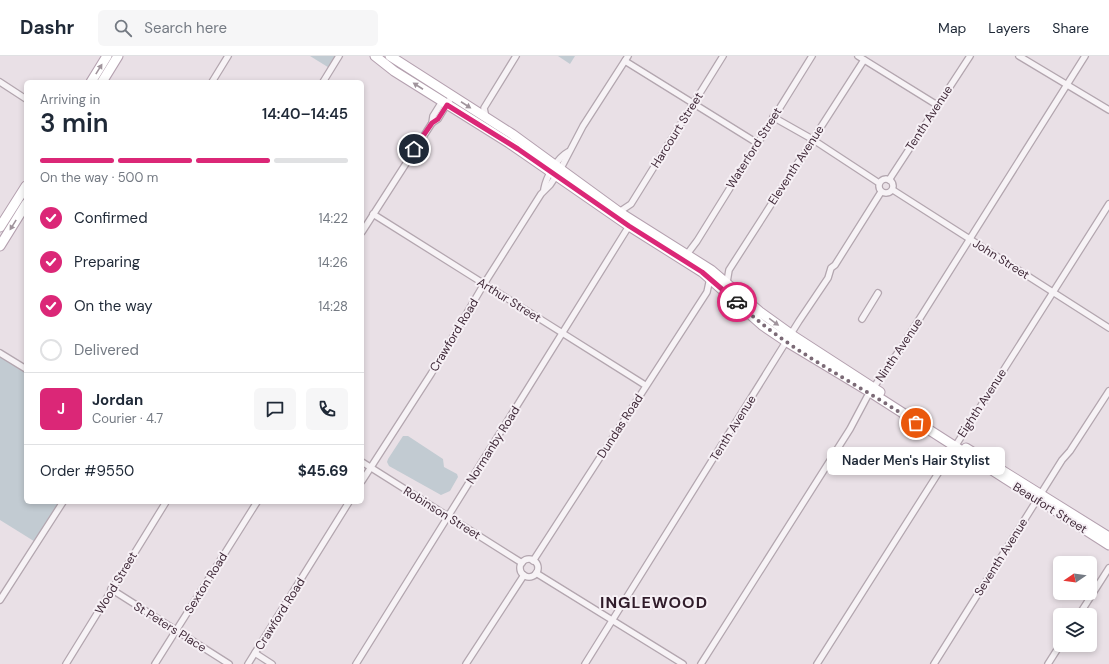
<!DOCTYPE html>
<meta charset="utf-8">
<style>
body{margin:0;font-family:"DM Sans",sans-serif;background:#f6f6f7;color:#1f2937;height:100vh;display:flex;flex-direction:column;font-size:15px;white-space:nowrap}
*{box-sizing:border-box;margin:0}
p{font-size:13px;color:#747a83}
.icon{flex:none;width:22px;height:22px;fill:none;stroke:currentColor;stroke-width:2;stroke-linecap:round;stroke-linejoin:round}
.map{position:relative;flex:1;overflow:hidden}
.details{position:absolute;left:24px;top:24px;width:340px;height:424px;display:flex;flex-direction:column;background:#fff;border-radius:6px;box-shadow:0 2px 6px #0003}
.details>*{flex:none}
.needle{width:26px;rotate:257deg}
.tools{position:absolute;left:1053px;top:500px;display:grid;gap:8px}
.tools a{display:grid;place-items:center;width:44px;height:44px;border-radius:6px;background:#fff;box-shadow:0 2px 6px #0003;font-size:20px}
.pin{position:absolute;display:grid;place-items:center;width:34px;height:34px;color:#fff;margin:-17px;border:2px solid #fff;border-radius:50%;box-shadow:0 1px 4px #0007}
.courier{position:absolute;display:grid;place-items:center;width:40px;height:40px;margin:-20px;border:3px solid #db2777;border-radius:50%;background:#fff;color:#222;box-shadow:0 1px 5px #0007}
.bubble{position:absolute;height:28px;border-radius:6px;background:#fff;box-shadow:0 2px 6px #0003;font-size:13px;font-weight:600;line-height:28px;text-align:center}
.summary em{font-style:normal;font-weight:600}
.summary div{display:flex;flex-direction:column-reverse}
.summary{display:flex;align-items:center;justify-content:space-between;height:68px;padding:0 16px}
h1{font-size:26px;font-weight:600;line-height:30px}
.bar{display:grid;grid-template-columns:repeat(4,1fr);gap:6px 4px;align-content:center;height:48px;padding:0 16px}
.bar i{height:5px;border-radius:3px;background:#e0e1e3}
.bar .current{background:#db2777}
.bar p{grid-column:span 4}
.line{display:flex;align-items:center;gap:10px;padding:0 16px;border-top:1px solid #e0e1e3}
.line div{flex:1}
.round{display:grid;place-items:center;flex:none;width:42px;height:42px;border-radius:6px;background:#f6f6f7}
ol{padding:0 16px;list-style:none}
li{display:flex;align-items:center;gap:12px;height:44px}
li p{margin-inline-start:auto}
li .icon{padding:4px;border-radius:50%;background:#db2777;color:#fff;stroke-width:4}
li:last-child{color:#747a83}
li i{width:22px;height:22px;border:2px solid #e0e1e3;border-radius:50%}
header{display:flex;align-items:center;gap:24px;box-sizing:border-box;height:56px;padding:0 20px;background:#fff;border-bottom:1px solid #e0e1e3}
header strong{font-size:19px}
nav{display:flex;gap:22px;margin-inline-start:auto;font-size:14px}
.search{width:280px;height:36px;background:#f6f6f7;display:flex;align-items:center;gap:10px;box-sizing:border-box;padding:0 14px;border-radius:6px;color:#747a83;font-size:15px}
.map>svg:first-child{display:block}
.green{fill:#c2cbd2}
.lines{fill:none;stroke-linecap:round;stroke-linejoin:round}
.minor-casing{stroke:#b3a6af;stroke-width:8}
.primary-casing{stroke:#b4a0af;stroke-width:11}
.minor{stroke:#f7f3f6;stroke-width:5.5}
.primary{stroke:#fff;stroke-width:9}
.oneway{fill:#a0949c}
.done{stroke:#7b6a76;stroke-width:4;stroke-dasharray:0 7.2}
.route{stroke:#db2777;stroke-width:5}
.labels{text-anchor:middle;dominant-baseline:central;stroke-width:4;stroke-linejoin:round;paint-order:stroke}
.street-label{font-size:12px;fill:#402a39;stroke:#f6f0f5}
.district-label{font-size:16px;font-weight:bold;letter-spacing:1px;fill:#301c2a;stroke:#f6f0f5}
</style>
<header>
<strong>Dashr</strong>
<div class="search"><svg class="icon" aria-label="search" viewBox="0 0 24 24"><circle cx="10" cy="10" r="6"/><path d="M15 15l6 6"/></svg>Search here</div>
<nav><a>Map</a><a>Layers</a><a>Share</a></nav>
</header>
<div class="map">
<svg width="1109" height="608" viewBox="0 0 1109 608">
<rect width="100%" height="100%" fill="#e9e0e6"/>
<!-- green -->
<g class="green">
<path d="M310,0H339L331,13Z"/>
<path d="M558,0H575L570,8Z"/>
<path d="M0,297L26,313V446H63L37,487L0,464Z"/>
<path d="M403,380H408L443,403L444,411L457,418L458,421L450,435L441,439L389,410L387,406L388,403Z"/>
</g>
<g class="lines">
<defs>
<g id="minor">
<path d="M858,0L937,49"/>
<path d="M1019,0L1109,54"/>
<path d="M625,5L757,87"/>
<path d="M0,26L26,43"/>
<path d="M212,26L228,0"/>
<path d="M323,26L339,0"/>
<path d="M773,61L812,83L879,127"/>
<path d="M486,62L484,52L516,0"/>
<path d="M432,67L438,63L452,40"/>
<circle cx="886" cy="130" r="7"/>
<path d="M889,124L970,0"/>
<path d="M544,133C546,121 557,102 568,96"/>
<path d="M893,134L1109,272"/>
<path d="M619,156L631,148L723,0"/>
<path d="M373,158L645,329"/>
<path d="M362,176L432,67L433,60L443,44"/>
<path d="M685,201L697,185L812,0"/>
<path d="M727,226L729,214L864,4"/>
<path d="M862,263L878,237"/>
<path d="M0,297L26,313"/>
<path d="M362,406L522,507"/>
<path d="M362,425L431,318L484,228L541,138L550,129L560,114L583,70L628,0"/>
<circle cx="529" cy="512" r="9"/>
<path d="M533,505L707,236L710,222"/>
<path d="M536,517L683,608"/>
<path d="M111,533L229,608"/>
<path d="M0,544L63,446"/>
<path d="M1079,559L1109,512"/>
<path d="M255,597L272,608"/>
<path d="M66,608L166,446"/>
<path d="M155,608L257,446"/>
<path d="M248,608L349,446"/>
<path d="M356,608L629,170"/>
<path d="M466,608L524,519"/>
<path d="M585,608L799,265L828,222L831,212L835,209L881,136"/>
<path d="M701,608L850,373L867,341L903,289L1085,0"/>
<path d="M817,608L1109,148"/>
<path d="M934,608L1062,404L1070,395L1109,335"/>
<path d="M1048,608L1060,589"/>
</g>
<g id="primary">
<path d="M375,0L394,15L509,87L629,170L702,216L762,269L787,286L870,336L1109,489"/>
<path d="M390,0L512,78L619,156L711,214L760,256L792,279L880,336"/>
<path d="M91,26L107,0"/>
<path d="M102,26L118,0"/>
<path d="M0,171L26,130"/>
<path d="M0,190L26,148"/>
<path d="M966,392L1109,481"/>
</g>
</defs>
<!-- minor casing -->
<use href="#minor" class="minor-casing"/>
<!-- primary casing -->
<use href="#primary" class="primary-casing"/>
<!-- minor -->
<use href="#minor" class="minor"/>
<!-- primary -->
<use href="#primary" class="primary"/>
</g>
<!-- one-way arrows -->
<defs><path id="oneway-solid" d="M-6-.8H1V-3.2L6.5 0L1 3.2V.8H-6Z"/></defs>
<g class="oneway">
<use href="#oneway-solid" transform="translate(99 13) rotate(-58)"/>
<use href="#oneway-solid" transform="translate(418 30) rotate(-147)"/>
<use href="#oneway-solid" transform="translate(466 49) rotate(33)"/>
<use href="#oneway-solid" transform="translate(13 169) rotate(122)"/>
<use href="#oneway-solid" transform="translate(774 266) rotate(36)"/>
</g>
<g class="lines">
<!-- done -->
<path class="done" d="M737,246C789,296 857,327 916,367"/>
<!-- route -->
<path class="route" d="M414,93L432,67L438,63L447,49L518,93L629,170L702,216L737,246"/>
</g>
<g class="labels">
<!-- street labels -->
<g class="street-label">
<text transform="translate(929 62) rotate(-57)">Tenth Avenue</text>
<text transform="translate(677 74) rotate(-58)">Harcourt Street</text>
<text transform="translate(754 92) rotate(-58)">Waterford Street</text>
<text transform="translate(796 109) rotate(-57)">Eleventh Avenue</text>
<text transform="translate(1001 203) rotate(32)">John Street</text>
<text transform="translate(509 244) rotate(32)">Arthur Street</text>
<text transform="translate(454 279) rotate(-59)">Crawford Road</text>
<text transform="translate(899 294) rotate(-56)">Ninth Avenue</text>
<text transform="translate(982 347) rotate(-57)">Eighth Avenue</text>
<text transform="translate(620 370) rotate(-57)">Dundas Road</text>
<text transform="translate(733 372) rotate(-58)">Tenth Avenue</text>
<text transform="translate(493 389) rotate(-58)">Normanby Road</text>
<text transform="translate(1050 452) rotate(32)">Beaufort Street</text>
<text transform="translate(442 457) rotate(32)">Robinson Street</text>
<text transform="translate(1001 501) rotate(-58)">Seventh Avenue</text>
<text transform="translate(116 527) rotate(-59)">Wood Street</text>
<text transform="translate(206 527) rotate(-58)">Sexton Road</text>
<text transform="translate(280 558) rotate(-58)">Crawford Road</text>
<text transform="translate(170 571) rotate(32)">St Peters Place</text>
</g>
<!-- district labels -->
<g class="district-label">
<text x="654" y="546">INGLEWOOD</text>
</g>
</g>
</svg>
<div class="tools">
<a><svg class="needle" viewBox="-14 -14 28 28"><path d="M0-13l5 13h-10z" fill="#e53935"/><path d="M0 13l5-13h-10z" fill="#747a83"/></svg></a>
<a><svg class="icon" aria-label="layers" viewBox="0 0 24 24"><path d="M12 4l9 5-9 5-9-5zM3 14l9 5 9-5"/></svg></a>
</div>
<div class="pin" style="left:916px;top:367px;background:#ea580c"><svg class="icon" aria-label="bag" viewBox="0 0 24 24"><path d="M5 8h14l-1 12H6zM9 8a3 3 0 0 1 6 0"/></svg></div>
<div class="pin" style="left:414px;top:93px;background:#1f2937"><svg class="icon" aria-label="home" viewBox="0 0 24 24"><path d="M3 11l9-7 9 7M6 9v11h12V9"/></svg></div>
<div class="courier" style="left:737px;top:246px"><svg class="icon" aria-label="car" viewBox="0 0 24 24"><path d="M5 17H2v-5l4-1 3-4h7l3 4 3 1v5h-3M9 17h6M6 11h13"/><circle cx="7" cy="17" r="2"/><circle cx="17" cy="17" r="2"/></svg></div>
<div class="bubble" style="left:827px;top:391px;width:178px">Nader Men's Hair Stylist</div>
<section class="details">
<div class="summary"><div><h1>3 min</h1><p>Arriving in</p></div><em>14:40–14:45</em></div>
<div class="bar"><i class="current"></i><i class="current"></i><i class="current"></i><i></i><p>On the way · 500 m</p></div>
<ol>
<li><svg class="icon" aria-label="check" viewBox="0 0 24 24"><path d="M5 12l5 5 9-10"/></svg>Confirmed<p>14:22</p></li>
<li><svg class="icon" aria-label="check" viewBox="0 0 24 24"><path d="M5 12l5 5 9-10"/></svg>Preparing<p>14:26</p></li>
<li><svg class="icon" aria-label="check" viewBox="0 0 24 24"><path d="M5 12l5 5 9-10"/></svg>On the way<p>14:28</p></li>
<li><i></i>Delivered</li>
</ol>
<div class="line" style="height:72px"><b class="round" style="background:#db2777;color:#fff">J</b><div><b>Jordan</b><p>Courier · 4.7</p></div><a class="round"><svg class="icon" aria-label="chat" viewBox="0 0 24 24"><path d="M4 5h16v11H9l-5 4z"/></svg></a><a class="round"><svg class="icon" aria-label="phone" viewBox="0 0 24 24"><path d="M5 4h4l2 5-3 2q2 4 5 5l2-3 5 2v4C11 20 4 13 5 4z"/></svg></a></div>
<div class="line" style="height:52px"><div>Order #9550</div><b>$45.69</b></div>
</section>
</div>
